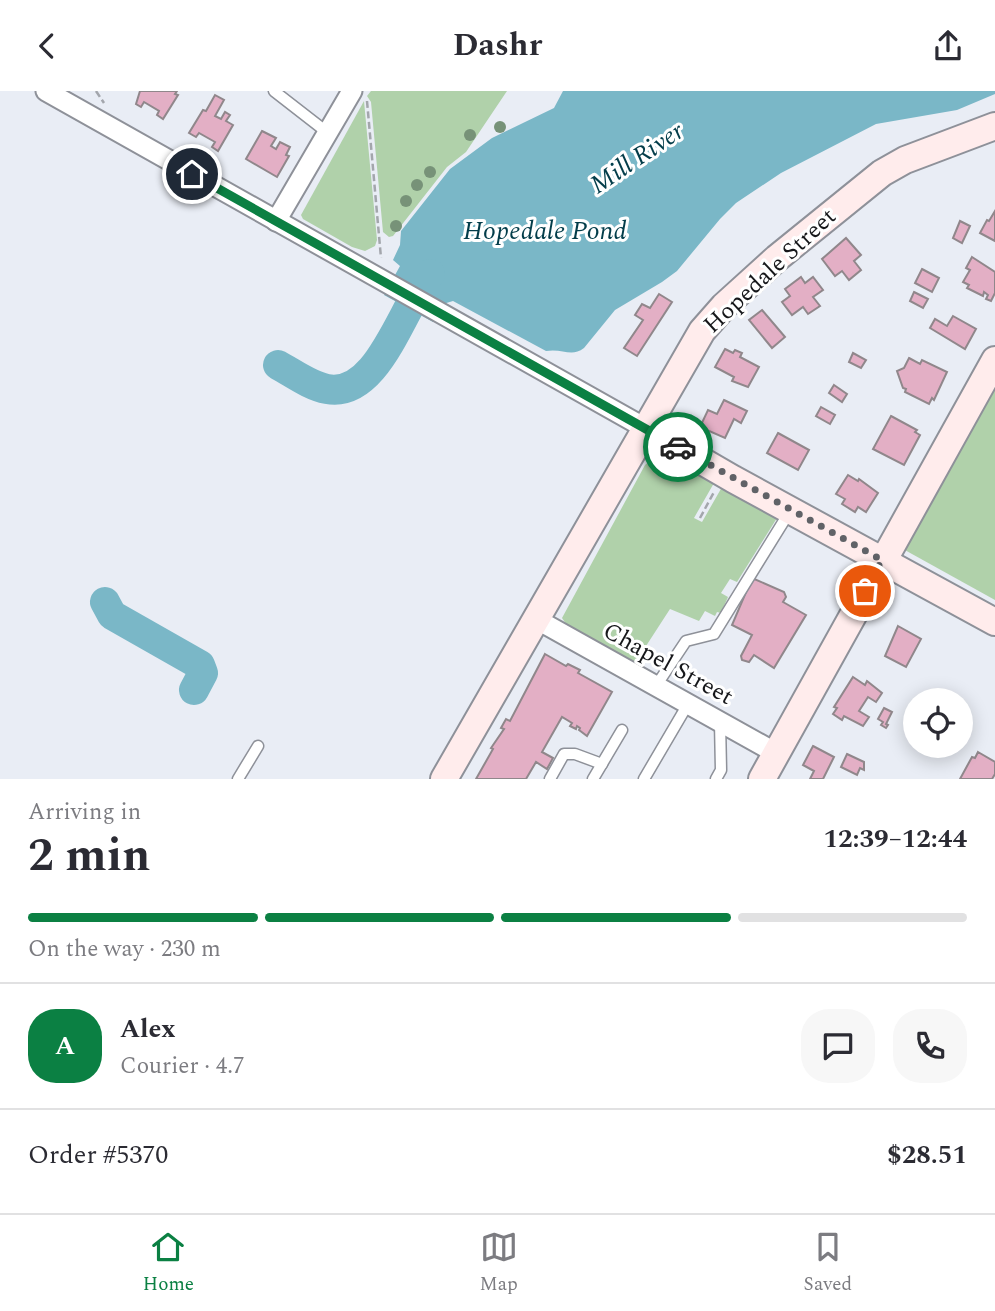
<!DOCTYPE html>
<meta charset="utf-8">
<style>
body{margin:0;font-family:Spectral,serif;background:#f7f7f7;color:#2b2b33;height:100vh;display:flex;flex-direction:column;font-size:26px;white-space:nowrap}
*{box-sizing:border-box;margin:0}
p{font-size:23px;color:#7c7c81}
.icon{flex:none;width:38px;height:38px;fill:none;stroke:currentColor;stroke-width:2;stroke-linecap:round;stroke-linejoin:round}
.map{position:relative;height:688px;overflow:hidden}
.details{display:flex;flex-direction:column;background:#fff;flex:1}
.details>*{flex:none}
.buttons{position:absolute;left:903px;top:597px;display:grid;gap:14px}
.buttons a{display:grid;place-items:center;width:70px;height:70px;border-radius:50%;background:#fff;box-shadow:0 4px 18px #0003;font-size:35px}
.pin{position:absolute;display:grid;place-items:center;width:60px;height:60px;color:#fff;margin:-30px;border:4px solid #fff;border-radius:50%;box-shadow:0 2px 7px #0007}
.courier{position:absolute;display:grid;place-items:center;width:70px;height:70px;margin:-35px;border:5px solid #0b8043;border-radius:50%;background:#fff;color:#222;box-shadow:0 2px 9px #0007}
.head em{font-style:normal;font-weight:700}
.head div{display:flex;flex-direction:column-reverse}
.head{display:flex;align-items:center;justify-content:space-between;height:119px;padding:0 28px}
h1{font-size:46px;font-weight:700;line-height:52px}
.bar{display:grid;grid-template-columns:repeat(4,1fr);gap:10px 7px;align-content:center;height:84px;padding:0 28px}
.bar i{height:9px;border-radius:5px;background:#e1e1e2}
.bar .active{background:#0b8043}
.bar p{grid-column:span 4}
.line{display:flex;align-items:center;gap:18px;padding:0 28px;border-top:2px solid #e1e1e2}
.line div{flex:1}
.round{display:grid;place-items:center;flex:none;width:74px;height:74px;border-radius:28px;background:#f7f7f7}
header{display:flex;justify-content:space-between;align-items:center;height:91px;padding:0 28px;background:#fff;font-size:32px;font-weight:700}
.menu{display:flex;justify-content:space-around;align-items:center;height:98px;border-top:2px solid #e1e1e2;background:#fff;font-size:19px;color:#7c7c81}
.menu a{display:grid;justify-items:center;gap:4px}
.menu .active{color:#0b8043}
.map>svg:first-child{display:block}
.green{fill:#b0d1aa}
.water{fill:#7ab7c7}
.lines{fill:none;stroke-linecap:round;stroke-linejoin:round}
.river{stroke:#7ab7c7;stroke-width:30}
.building{fill:#e3afc5;stroke:#90878b;stroke-width:2}
.lane-casing{stroke:#8e9199;stroke-width:13}
.street-casing{stroke:#8e9199;stroke-width:23}
.secondary-casing{stroke:#8e9199;stroke-width:30}
.path{stroke:#a3a6ac;stroke-width:2.5;stroke-dasharray:7 3.5;stroke-linecap:butt}
.lane{stroke:#fff;stroke-width:10}
.street{stroke:#fff;stroke-width:19}
.secondary{stroke:#ffecec;stroke-width:26}
.tree{fill:#779278}
.done{stroke:#606267;stroke-width:7;stroke-dasharray:0 12.6}
.route{stroke:#0b8043;stroke-width:9}
.labels{text-anchor:middle;dominant-baseline:central;stroke-width:6;stroke-linejoin:round;paint-order:stroke}
.street-label{font-size:24px;fill:#16171a;stroke:#fff}
.water-label{font-size:26px;font-style:italic;fill:#033d4a;stroke:#fff}
</style>
<header><svg class="icon" aria-label="back" viewBox="0 0 24 24"><path d="M15 5l-7 7 7 7"/></svg>Dashr<svg class="icon" aria-label="share" viewBox="0 0 24 24"><path d="M12 15V3M7 8l5-5 5 5M5 13v7h14v-7"/></svg></header>
<div class="map">
<svg width="995" height="688" viewBox="0 0 995 688">
<rect width="100%" height="100%" fill="#e9edf5"/>
<!-- green -->
<g class="green">
<path d="M371,0H507L466,61L447,76L393,145L389,146L383,141L371,11L367,5Z"/>
<path d="M364,10L377,149L375,155L365,160L352,156L303,128L301,124Z"/>
<path d="M995,293V509L903,458Z"/>
<path d="M654,366H667L714,392L694,427L702,431L722,396L777,427L737,491L730,488L721,502L728,506L721,522L717,521L715,525L705,520L699,530L670,518L635,572L566,533L562,527L645,374Z"/>
</g>
<!-- water -->
<path class="water" d="M563,0H995V3L957,19L876,33L781,82L736,112L720,128L677,180L662,191L615,219L584,257C571,267 563,257 546,260L453,210L443,213L433,231L384,204L400,175L393,169L400,154L401,140L450,78L492,47L554,17Z"/>
<g class="lines">
<!-- river -->
<g class="river">
<path d="M278,274C293,282 310,295 327,298C379,308 403,212 430,183"/>
<path d="M105,511L112,524L200,574L203,582L194,599"/>
</g>
</g>
<!-- building -->
<g class="building">
<path d="M140,0H177L175,3L178,4L163,28L157,24L159,20L144,11L141,16L136,13Z"/>
<path d="M215,4L224,9L215,25L221,28L225,21L230,24L226,30L233,34L218,60L212,56L215,51L199,42L196,46L189,42L203,19L206,20Z"/>
<path d="M262,40L276,47L271,55L276,58L280,51L290,56L286,64L289,65L277,86L246,68Z"/>
<path d="M995,120V150L980,142L987,129L989,130Z"/>
<path d="M960,130L970,135L962,152L953,147Z"/>
<path d="M846,147L861,164L854,170L861,179L849,189L842,180L835,185L822,168Z"/>
<path d="M972,166L995,181V202L991,210L986,208L988,204L984,201L983,205L967,197L969,194L963,191L970,179L966,177Z"/>
<path d="M922,178L939,187L932,201L915,192Z"/>
<path d="M801,186L805,192L813,186L823,199L813,206L820,215L808,223L803,216L792,224L782,211L790,205L785,198Z"/>
<path d="M914,201L928,208L923,217L910,210Z"/>
<path d="M659,203L672,211L637,265L624,257L643,229L635,224L642,213L650,217Z"/>
<path d="M762,219L785,246L772,257L749,229Z"/>
<path d="M953,225L976,238L965,258L930,237L935,228L947,235Z"/>
<path d="M725,258L733,262L735,259L742,262L740,266L759,276L748,296L732,290L734,286L715,276Z"/>
<path d="M853,262L866,269L861,277L849,271Z"/>
<path d="M909,267L920,273L922,269L947,281L934,309L932,307L929,313L905,301L906,298L903,297L897,280L904,277Z"/>
<path d="M834,294L847,303L842,311L829,302Z"/>
<path d="M724,309L747,320L741,332L734,328L725,347L700,336L708,319L717,323Z"/>
<path d="M821,316L835,324L830,333L816,325Z"/>
<path d="M891,325L917,339L915,341L920,344L904,374L873,358Z"/>
<path d="M778,342L809,359L798,379L767,362Z"/>
<path d="M848,384L858,390L859,388L878,402L866,421L858,416L855,421L842,413L845,408L836,403Z"/>
<path d="M752,487L784,501L786,506L783,511L806,524L774,577L754,564L749,571L742,569L741,565L752,544L732,534Z"/>
<path d="M898,535L921,548L906,576L885,565Z"/>
<path d="M545,563L566,575L568,573L580,579L578,582L612,601L587,645L579,639L580,637L577,635L576,638L570,635L572,632L562,626L542,661L553,667L547,678L536,671L526,688H476L493,658L491,657L504,638L501,637L506,628L510,630Z"/>
<path d="M853,586L865,594L867,590L882,602L876,611L868,606L859,620L869,626L863,635L844,625L842,629L833,623L837,617L834,616Z"/>
<path d="M884,617L892,621L886,633L888,634L886,637L881,634L883,631L878,628Z"/>
<path d="M813,655L834,666L823,688H810L814,680L803,674Z"/>
<path d="M978,661L995,671V683L992,688H960L972,666L975,667Z"/>
<path d="M847,663L864,671V679L860,677L857,684L841,676Z"/>
</g>
<g class="lines">
<defs>
<g id="lane">
<path d="M274,0L328,42"/>
<path d="M656,595L686,550L714,543L790,420"/>
<path d="M238,688L258,655"/>
<path d="M550,688L564,663H575L602,673"/>
<path d="M593,688L622,639"/>
<path d="M644,688L688,613"/>
<path d="M716,688L721,679L720,631"/>
</g>
<g id="street">
<path d="M46,0L645,337"/>
<path d="M276,130L352,0"/>
<path d="M536,528L776,662"/>
</g>
<g id="secondary">
<path d="M645,337L733,388L995,531"/>
<path d="M444,688L702,240L724,215L777,167L882,82L905,69L995,35"/>
<path d="M762,688L995,269"/>
</g>
</defs>
<!-- lane casing -->
<use href="#lane" class="lane-casing"/>
<!-- street casing -->
<use href="#street" class="street-casing"/>
<!-- secondary casing -->
<use href="#secondary" class="secondary-casing"/>
<!-- path -->
<g class="path">
<path d="M96,0L104,12"/>
<path d="M367,10L381,167"/>
<path d="M700,427L714,401"/>
</g>
<!-- lane -->
<use href="#lane" class="lane"/>
<!-- street -->
<use href="#street" class="street"/>
<!-- secondary -->
<use href="#secondary" class="secondary"/>
</g>
<!-- trees -->
<g class="tree">
<circle cx="500" cy="36" r="6"/>
<circle cx="470" cy="44" r="6"/>
<circle cx="430" cy="81" r="6"/>
<circle cx="417" cy="94" r="6"/>
<circle cx="406" cy="110" r="6"/>
<circle cx="396" cy="135" r="6"/>
</g>
<g class="lines">
<!-- done -->
<path class="done" d="M678,356L882,469L865,500"/>
<!-- route -->
<path class="route" d="M192,83L678,356"/>
</g>
<g class="labels">
<!-- street labels -->
<g class="street-label">
<text transform="translate(770 180) rotate(-43)">Hopedale Street</text>
<text transform="translate(668 573) rotate(29)">Chapel Street</text>
</g>
<!-- water labels -->
<g class="water-label">
<text transform="translate(637 67) rotate(-34)">Mill River</text>
<text x="545" y="140">Hopedale Pond</text>
</g>
</g>
</svg>
<div class="buttons">
<a><svg class="icon" aria-label="locate" viewBox="0 0 24 24"><circle cx="12" cy="12" r="6"/><path d="M12 2v4M12 18v4M2 12h4M18 12h4"/></svg></a>
</div>
<div class="pin" style="left:865px;top:500px;background:#ea580c"><svg class="icon" aria-label="bag" viewBox="0 0 24 24"><path d="M5 8h14l-1 12H6zM9 8a3 3 0 0 1 6 0"/></svg></div>
<div class="pin" style="left:192px;top:83px;background:#1f2937"><svg class="icon" aria-label="home" viewBox="0 0 24 24"><path d="M3 11l9-7 9 7M6 9v11h12V9"/></svg></div>
<div class="courier" style="left:678px;top:356px"><svg class="icon" aria-label="car" viewBox="0 0 24 24"><path d="M5 17H2v-5l4-1 3-4h7l3 4 3 1v5h-3M9 17h6M6 11h13"/><circle cx="7" cy="17" r="2"/><circle cx="17" cy="17" r="2"/></svg></div>
</div>
<section class="details">
<div class="head"><div><h1>2 min</h1><p>Arriving in</p></div><em>12:39–12:44</em></div>
<div class="bar"><i class="active"></i><i class="active"></i><i class="active"></i><i></i><p>On the way · 230 m</p></div>
<div class="line" style="height:126px"><b class="round" style="background:#0b8043;color:#fff">A</b><div><b>Alex</b><p>Courier · 4.7</p></div><a class="round"><svg class="icon" aria-label="chat" viewBox="0 0 24 24"><path d="M4 5h16v11H9l-5 4z"/></svg></a><a class="round"><svg class="icon" aria-label="phone" viewBox="0 0 24 24"><path d="M5 4h4l2 5-3 2q2 4 5 5l2-3 5 2v4C11 20 4 13 5 4z"/></svg></a></div>
<div class="line" style="height:91px"><div>Order #5370</div><b>$28.51</b></div>
</section>
<nav class="menu">
<a class="active"><svg class="icon" aria-label="home" viewBox="0 0 24 24"><path d="M3 11l9-7 9 7M6 9v11h12V9"/></svg>Home</a>
<a><svg class="icon" aria-label="map" viewBox="0 0 24 24"><path d="M3 6l6-2 6 2 6-2v14l-6 2-6-2-6 2zM9 4v14M15 6v14"/></svg>Map</a>
<a><svg class="icon" aria-label="saved" viewBox="0 0 24 24"><path d="M7 4h10v16l-5-4-5 4z"/></svg>Saved</a>
</nav>
